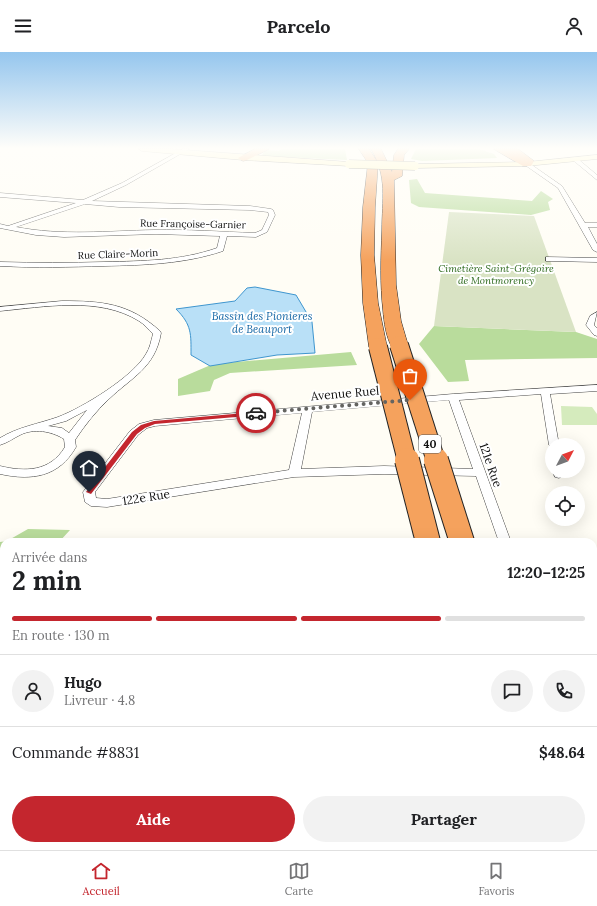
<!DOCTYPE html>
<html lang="fr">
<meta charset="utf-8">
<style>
body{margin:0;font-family:Lora,serif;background:#f2f2f2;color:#202124;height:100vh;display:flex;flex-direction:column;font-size:15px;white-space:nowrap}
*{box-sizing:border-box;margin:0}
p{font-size:13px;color:#757577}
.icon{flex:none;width:22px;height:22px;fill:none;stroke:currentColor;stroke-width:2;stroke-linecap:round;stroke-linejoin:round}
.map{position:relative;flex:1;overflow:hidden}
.panel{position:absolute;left:0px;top:486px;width:597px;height:312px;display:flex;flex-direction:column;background:#fff;border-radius:12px 12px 0 0;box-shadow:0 4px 16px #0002}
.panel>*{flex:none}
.needle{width:26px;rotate:49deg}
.fabs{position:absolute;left:545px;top:386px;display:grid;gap:8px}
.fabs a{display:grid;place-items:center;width:40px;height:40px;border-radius:50%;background:#fff;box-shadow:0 4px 16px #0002;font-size:20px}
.pin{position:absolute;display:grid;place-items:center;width:34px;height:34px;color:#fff;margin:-41px -17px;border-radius:50% 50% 50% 0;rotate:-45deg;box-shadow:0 0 4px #0007}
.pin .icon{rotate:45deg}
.courier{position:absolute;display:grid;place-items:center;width:40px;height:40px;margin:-20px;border:3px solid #c4262e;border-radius:50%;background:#fff;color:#222;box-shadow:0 1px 5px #0007}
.summary em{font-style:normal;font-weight:700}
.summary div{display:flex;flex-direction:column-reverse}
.summary{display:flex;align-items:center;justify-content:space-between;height:68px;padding:0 12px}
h1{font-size:26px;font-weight:700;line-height:30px}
.bar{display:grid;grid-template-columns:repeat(4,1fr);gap:6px 4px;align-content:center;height:48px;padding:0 12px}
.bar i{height:5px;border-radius:3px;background:#e0e0e0}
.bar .on{background:#c4262e}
.bar p{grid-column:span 4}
.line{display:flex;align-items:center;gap:10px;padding:0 12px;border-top:1px solid #e0e0e0}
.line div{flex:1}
.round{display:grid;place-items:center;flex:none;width:42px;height:42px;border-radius:21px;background:#f2f2f2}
.action{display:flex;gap:8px;margin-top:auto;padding:8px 12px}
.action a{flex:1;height:46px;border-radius:24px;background:#c4262e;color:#fff;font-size:16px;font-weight:700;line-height:46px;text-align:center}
.action a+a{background:#f2f2f2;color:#202124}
header{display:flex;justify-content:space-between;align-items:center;height:52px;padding:0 12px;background:#fff;font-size:18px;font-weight:700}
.tab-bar{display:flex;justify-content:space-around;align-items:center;height:56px;border-top:1px solid #e0e0e0;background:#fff;font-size:11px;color:#757577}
.tab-bar a{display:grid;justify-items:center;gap:2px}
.tab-bar .on{color:#c4262e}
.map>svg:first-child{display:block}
.green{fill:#d5ebbd}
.forest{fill:#b9dc9c}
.cemetery{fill:#d9e3c4}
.water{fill:#b9e0f7;stroke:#3f96cf}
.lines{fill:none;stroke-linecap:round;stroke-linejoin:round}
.street-casing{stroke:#444;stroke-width:1}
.secondary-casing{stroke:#333;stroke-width:1}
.primary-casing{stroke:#222;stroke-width:1}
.highway-casing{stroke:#222;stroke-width:1}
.street{fill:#fff;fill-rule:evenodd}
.secondary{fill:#fff6b0;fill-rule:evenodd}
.primary{fill:#f9d66b;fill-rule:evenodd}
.highway{fill:#f5a25d;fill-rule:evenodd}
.secondary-bridge-casing{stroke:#333;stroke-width:9;stroke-linecap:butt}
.highway-bridge-far1-casing{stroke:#222;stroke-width:20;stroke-linecap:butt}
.highway-bridge-casing{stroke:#222;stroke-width:26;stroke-linecap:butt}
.secondary-bridge{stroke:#fff6b0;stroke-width:8}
.highway-bridge-far1{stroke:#f5a25d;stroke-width:18}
.highway-bridge{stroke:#f5a25d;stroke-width:24}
.route{fill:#c4262e}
.done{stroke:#646461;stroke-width:4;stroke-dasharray:0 7.2}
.labels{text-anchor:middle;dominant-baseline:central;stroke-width:4;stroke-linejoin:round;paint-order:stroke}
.far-street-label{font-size:10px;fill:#111;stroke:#fff}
.far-park-label{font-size:10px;font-style:italic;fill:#2f6b1f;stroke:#fff}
.far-water-label{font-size:11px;font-style:italic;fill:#1768a6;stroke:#fff}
.shield{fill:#fff;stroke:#585858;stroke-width:1}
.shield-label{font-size:11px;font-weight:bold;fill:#111}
.street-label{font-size:12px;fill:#111;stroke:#fff}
</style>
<header><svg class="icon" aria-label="menu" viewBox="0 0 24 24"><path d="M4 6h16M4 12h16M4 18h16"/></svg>Parcelo<svg class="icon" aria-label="person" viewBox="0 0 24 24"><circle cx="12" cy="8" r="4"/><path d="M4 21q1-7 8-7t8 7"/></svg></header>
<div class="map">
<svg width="597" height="798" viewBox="0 0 597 798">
<rect width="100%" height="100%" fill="#fffdf5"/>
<!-- green -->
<path class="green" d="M561,354L592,355L597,362V373H562Z"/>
<!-- forest -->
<g class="forest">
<path d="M281,97H345L347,108L261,104L266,98L279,99Z"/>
<path d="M416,97H479L494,102L497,106L422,109L411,107Z"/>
<path d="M417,127L425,141L532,149L541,139L553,147L548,150L550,158L531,163L419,155L411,151L409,128Z"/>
<path d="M434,274L576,280L597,287V306L465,308L469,329L448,330L419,292Z"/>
<path d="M351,300L357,313L230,321L214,328L210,339L178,344V327L213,312Z"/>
<path d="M28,477L70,478L59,490H4V500L0,499V490L7,489Z"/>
</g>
<!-- cemetery -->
<path class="cemetery" d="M449,160L534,164L576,280L434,274Z"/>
<!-- water -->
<path class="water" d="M255,235L296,243L312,270L315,301L277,303L210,314L191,303C191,282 192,273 176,257L235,249L247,236Z"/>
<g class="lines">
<defs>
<g id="street">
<path d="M183,97H189L126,133L92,149L250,154L271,157L273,158L275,163L267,180L256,185L227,184L223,199C184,212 145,213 104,214C70,215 35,216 0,214V210C35,211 70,211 105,210C143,209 180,209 217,196L220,184L156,182L64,185L36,183L0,176V172L8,174L76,151L0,145V141L83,148L122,131ZM85,152L119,155L250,158L268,160L269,163L262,178L255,181C221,180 187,177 154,178C108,179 62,184 16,175Z"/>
<path d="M574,107H578L597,123V128L574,109Z"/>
<path d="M525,111H529L562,134L585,171H597V175H588L597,192V200L593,198L558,136L525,113Z"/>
<path d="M546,205L597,206V210L549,209H546Z"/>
<path d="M62,249C102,249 129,251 160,279L161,281C155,316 132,325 109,347C96,359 85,373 75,388L76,395C59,425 32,429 0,422V414C25,420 50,420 65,395L64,387C51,379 34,376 20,383C14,386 7,391 0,393V386C18,375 38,372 58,365C82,356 133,325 146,302C150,296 151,289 153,282C148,277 144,272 139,269C99,244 44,255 0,259V255ZM87,358L69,381L62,376L48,374L66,369Z"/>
<path d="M597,260L594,273L597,276V284L594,283L586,273L590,264Z"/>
<path d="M597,333V339L550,342L559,393H552V396L549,393L541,342L459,348L511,490H499L476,424L384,422L294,425L107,455L91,454L85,450L83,440L130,379L139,372L154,368L453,342ZM449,348L473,417L384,414L301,417L312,360ZM302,361L289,418L107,447L96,446L95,440L138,383L147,376L155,374Z"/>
<path d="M553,419H565V422L559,426L555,425Z"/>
</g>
<g id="secondary">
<path d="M139,97H171L349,110L353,112L349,114L243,108L142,99Z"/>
<path d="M597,103V107L527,114L415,116L411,114L415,112L527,110Z"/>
</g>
<g id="primary">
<rect x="593" y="528" width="4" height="16"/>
<rect x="0" y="552" width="4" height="18"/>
</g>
<g id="highway">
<path d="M255,97H269L247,108L243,109L238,106Z"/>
<path d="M359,97H369L378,111L375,155L374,203L378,251L387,295L384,299L378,300L372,299L369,295L363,251L361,203L363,155L368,111Z"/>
<path d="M371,97H381L392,120L394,103L398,97H409L404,103L402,124L394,128L396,233L401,269L408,293L405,297L399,298L393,297C386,286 384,270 383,258C380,232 381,205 382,178C382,148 388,125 371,97Z"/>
<path d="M494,97H518L534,109L531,114H523Z"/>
<path d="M593,733L597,735V771L593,769Z"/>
<path d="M474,794H528L529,798H474Z"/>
<path d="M546,794H582L583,798H547Z"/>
</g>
</defs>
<!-- street casing -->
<use href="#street" class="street-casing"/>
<!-- secondary casing -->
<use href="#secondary" class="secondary-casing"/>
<!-- primary casing -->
<use href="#primary" class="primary-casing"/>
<!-- highway casing -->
<use href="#highway" class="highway-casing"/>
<!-- street -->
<use href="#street" class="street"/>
<!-- secondary -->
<use href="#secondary" class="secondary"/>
<!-- primary -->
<use href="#primary" class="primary"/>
<!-- highway -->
<use href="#highway" class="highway"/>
<defs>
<path id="secondary-bridge" d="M349,112L415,114"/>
<g id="highway-bridge-far1">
<path d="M399,293L436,409"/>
<path d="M378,295L407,409"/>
</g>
<g id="highway-bridge">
<path d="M407,408L428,490"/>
<path d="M436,408L462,490"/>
</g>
</defs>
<!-- secondary-bridge casing -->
<use href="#secondary-bridge" class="secondary-bridge-casing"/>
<!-- highway-bridge-far1 casing -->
<use href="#highway-bridge-far1" class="highway-bridge-far1-casing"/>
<!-- highway-bridge casing -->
<use href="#highway-bridge" class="highway-bridge-casing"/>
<!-- secondary-bridge -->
<use href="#secondary-bridge" class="secondary-bridge"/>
<!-- highway-bridge-far1 -->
<use href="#highway-bridge-far1" class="highway-bridge-far1"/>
<!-- highway-bridge -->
<use href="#highway-bridge" class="highway-bridge"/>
</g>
<!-- sky -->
<linearGradient id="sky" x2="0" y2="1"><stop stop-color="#95c6ee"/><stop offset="0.46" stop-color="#fffefa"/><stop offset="1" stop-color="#fffefa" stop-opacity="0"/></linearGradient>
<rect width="597" height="209" fill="url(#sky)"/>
<!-- route -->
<path class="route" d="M256,360H258V363L155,372L145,376L137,382L91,442L86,440L132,380L141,373L154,369Z"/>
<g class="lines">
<!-- done -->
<path class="done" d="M256,361L410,348"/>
</g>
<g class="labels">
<!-- far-street labels -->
<g class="far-street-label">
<text transform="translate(193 172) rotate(1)">Rue Françoise-Garnier</text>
<text transform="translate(118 202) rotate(-2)">Rue Claire-Morin</text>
</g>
<!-- far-park labels -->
<g class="far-park-label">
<text x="496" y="216">Cimetière Saint-Grégoire<tspan x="496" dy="12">de Montmorency</tspan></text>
</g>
<!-- far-water labels -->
<g class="far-water-label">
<text x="262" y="264">Bassin des Pionieres<tspan x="262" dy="13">de Beauport</tspan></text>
</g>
<!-- shield labels -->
<rect class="shield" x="419" y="383" width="22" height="18" rx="3"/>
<g class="shield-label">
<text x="430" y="392">40</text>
</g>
<!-- street labels -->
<g class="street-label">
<text transform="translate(345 341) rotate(-5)">Avenue Ruel</text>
<text transform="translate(491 413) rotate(71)">121e Rue</text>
<text transform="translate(146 445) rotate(-9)">122e Rue</text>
</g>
</g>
</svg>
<div class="fabs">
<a><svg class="needle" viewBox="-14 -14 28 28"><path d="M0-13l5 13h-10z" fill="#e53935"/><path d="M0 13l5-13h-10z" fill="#757577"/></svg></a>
<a><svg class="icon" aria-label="locate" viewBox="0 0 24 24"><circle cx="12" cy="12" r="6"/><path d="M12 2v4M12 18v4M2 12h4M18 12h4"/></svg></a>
</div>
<div class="pin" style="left:410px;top:348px;background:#ea580c"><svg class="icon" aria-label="bag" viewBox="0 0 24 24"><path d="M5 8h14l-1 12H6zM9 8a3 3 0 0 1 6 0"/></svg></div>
<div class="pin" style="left:89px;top:440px;background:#1f2937"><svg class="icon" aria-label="home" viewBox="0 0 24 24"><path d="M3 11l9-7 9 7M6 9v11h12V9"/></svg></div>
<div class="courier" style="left:256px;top:361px"><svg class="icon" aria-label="car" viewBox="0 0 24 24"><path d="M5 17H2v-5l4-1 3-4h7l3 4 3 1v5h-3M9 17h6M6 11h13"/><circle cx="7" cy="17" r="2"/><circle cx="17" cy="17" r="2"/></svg></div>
<section class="panel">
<div class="summary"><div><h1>2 min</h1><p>Arrivée dans</p></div><em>12:20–12:25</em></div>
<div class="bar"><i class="on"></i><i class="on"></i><i class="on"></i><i></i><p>En route · 130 m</p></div>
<div class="line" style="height:72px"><a class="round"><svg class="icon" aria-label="person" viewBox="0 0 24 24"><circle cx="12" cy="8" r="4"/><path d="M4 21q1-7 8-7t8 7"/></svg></a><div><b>Hugo</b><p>Livreur · 4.8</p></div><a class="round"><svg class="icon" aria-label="chat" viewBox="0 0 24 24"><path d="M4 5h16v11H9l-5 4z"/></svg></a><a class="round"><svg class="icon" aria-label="phone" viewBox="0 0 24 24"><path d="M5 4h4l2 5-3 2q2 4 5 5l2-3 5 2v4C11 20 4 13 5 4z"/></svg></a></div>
<div class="line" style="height:52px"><div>Commande #8831</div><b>$48.64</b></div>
<div class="action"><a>Aide</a><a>Partager</a></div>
</section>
</div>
<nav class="tab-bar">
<a class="on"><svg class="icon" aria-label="home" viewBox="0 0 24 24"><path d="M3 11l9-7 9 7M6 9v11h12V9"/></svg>Accueil</a>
<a><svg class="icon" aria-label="map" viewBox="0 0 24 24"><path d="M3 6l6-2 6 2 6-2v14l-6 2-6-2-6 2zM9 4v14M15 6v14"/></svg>Carte</a>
<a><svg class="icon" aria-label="saved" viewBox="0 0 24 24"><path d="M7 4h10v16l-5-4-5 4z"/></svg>Favoris</a>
</nav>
